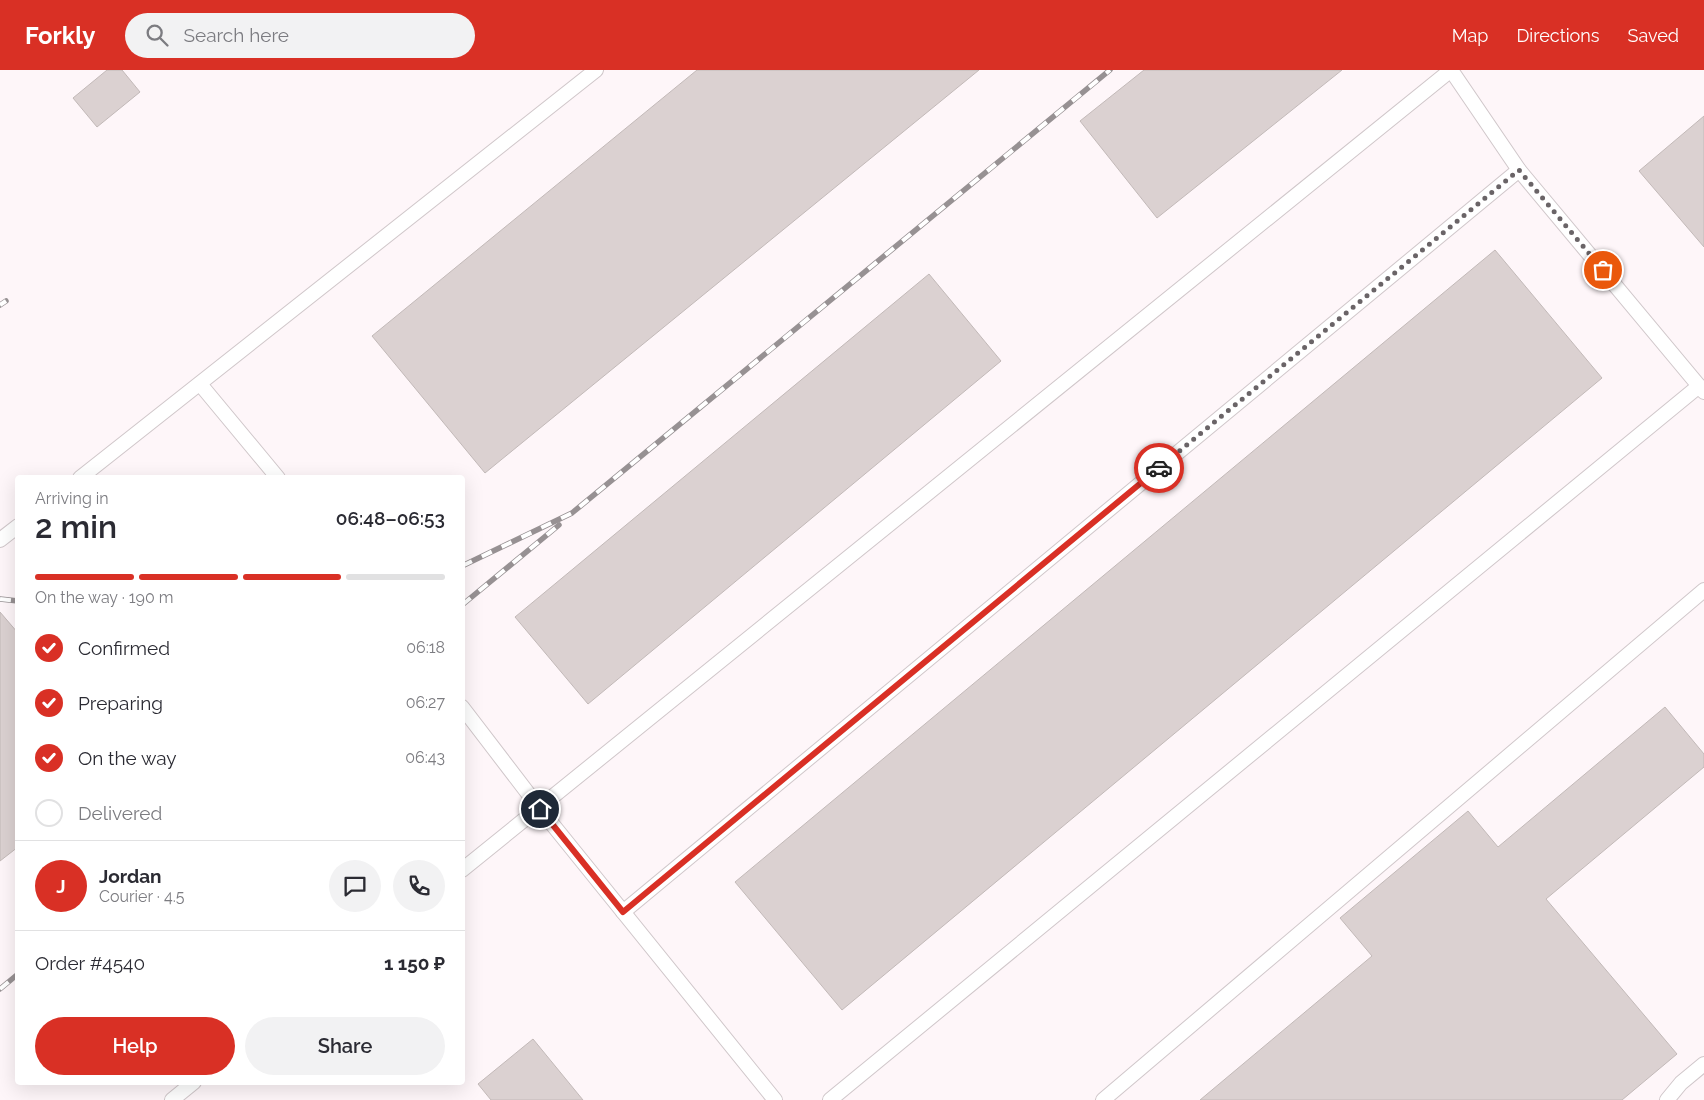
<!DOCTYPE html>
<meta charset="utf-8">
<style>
body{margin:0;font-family:Raleway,sans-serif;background:#f2f2f3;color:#2b2b33;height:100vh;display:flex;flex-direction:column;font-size:19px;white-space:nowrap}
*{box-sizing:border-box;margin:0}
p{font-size:16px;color:#7c7c81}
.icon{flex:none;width:28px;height:28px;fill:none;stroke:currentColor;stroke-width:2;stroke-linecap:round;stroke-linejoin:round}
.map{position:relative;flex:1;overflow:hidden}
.sheet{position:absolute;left:15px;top:405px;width:450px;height:610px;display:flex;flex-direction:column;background:#fff;border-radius:5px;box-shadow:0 5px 20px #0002}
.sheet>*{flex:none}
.pin{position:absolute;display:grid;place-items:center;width:42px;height:42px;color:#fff;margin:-21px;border:2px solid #fff;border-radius:50%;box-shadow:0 1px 5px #0007}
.courier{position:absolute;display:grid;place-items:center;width:50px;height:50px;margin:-25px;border:4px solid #d93025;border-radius:50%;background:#fff;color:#222;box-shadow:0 1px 6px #0007}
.overview em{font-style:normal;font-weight:600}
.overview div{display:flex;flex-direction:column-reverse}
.overview{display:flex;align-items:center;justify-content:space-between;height:85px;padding:0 20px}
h1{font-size:32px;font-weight:600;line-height:38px}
.bar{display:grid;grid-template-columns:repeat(4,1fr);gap:8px 5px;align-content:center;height:60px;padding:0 20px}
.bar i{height:6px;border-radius:4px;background:#e1e1e2}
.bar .on{background:#d93025}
.bar p{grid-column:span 4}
.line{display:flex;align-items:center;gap:12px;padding:0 20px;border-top:1px solid #e1e1e2}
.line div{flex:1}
.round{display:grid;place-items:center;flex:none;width:52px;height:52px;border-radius:26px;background:#f2f2f3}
ol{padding:0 20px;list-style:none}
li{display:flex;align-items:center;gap:15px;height:55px}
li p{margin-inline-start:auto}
li .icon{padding:5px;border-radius:50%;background:#d93025;color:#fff;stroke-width:4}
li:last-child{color:#7c7c81}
li i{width:28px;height:28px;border:2px solid #e1e1e2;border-radius:50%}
.primary-button{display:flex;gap:10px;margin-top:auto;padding:10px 20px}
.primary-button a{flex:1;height:58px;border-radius:30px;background:#d93025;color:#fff;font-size:20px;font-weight:600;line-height:58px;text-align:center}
.primary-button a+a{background:#f2f2f3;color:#2b2b33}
header{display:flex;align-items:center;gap:30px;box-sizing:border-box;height:70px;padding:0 25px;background:#d93025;color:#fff}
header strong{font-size:24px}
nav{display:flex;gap:28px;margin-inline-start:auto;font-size:18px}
.search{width:350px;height:45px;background:#f2f2f3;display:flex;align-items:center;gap:12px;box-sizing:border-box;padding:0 18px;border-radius:28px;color:#7c7c81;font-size:19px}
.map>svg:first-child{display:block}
.building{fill:#dbd1d1;stroke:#c2b9b8}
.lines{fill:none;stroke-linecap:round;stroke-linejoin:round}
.lane-casing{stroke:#d0c7ca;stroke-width:16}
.lane{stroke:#fff;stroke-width:14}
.rail-casing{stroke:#979193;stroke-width:5.5}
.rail{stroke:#fff;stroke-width:4;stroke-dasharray:11;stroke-linecap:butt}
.done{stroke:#6a6467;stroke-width:5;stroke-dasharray:0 9}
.route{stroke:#d93025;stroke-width:6}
</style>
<header>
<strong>Forkly</strong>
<div class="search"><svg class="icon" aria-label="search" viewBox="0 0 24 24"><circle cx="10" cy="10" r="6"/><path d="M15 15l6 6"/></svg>Search here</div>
<nav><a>Map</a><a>Directions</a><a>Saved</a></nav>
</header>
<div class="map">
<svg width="1704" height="1030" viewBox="0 0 1704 1030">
<rect width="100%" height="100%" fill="#fef6f9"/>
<!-- building -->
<g class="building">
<path d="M107,0H122L140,22L97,57L73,28Z"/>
<path d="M697,0H979L485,403L372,266Z"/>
<path d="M1144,0H1342L1157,148L1080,51Z"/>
<path d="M1704,46V177L1639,101Z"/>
<path d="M1495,180L1602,308L842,940L735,812Z"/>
<path d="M929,204L1001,291L588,634L515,547Z"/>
<path d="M0,542L18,563V777L0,791Z"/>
<path d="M1665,637L1704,684V697L1546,829L1677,984L1622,1030H1200L1372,886L1340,848L1468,741L1498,777Z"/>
<path d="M533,969L583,1030H491L478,1014Z"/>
</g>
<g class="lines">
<defs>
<g id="lane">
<path d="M1451,0L1519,100L1704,322"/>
<path d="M200,314L278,408"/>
<path d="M80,408L596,0"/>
<path d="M0,470L18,456"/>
<path d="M462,637L540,739L775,1030"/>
<path d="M462,800L1451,0"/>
<path d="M623,842L1519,100"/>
<path d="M172,1030L194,1012"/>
<path d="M830,1030L1699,316"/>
<path d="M1103,1030L1704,520"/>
<path d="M1667,1030L1681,1013L1704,994"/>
</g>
</defs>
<!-- lane casing -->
<use href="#lane" class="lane-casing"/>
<!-- lane -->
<use href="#lane" class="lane"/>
<defs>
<g id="rail">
<path d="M0,235L6,231"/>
<path d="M462,496L572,443L1110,0"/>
<path d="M0,529L18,531"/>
<path d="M462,535L559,455"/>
<path d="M0,919L18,904"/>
</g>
</defs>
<!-- rail casing -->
<use href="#rail" class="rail-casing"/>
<!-- rail -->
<use href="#rail" class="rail"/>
</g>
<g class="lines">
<!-- done -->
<path class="done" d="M1159,398L1519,100L1603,200"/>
<!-- route -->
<path class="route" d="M540,739L623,842L1159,398"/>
</g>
</svg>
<div class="pin" style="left:1603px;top:200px;background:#ea580c"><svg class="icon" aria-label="bag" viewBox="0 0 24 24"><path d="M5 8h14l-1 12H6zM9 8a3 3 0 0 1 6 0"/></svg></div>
<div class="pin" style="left:540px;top:739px;background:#1f2937"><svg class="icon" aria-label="home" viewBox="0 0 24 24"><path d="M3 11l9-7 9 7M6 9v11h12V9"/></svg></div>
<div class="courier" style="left:1159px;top:398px"><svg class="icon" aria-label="car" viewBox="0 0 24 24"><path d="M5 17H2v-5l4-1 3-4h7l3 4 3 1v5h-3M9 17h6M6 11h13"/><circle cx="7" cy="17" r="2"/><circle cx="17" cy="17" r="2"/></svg></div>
<section class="sheet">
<div class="overview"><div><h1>2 min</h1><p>Arriving in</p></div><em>06:48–06:53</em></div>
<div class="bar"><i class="on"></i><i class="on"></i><i class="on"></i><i></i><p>On the way · 190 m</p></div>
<ol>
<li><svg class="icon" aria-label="check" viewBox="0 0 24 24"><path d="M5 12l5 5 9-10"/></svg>Confirmed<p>06:18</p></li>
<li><svg class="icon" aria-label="check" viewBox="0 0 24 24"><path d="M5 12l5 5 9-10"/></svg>Preparing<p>06:27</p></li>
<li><svg class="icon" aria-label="check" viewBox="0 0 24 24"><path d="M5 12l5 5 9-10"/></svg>On the way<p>06:43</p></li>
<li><i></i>Delivered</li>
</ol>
<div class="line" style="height:90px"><b class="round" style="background:#d93025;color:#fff">J</b><div><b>Jordan</b><p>Courier · 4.5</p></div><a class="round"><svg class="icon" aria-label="chat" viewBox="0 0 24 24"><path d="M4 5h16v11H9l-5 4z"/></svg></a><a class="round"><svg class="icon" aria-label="phone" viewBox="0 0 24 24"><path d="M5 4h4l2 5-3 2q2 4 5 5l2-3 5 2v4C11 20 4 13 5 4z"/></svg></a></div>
<div class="line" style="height:65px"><div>Order #4540</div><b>1 150 ₽</b></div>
<div class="primary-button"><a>Help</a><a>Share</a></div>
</section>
</div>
